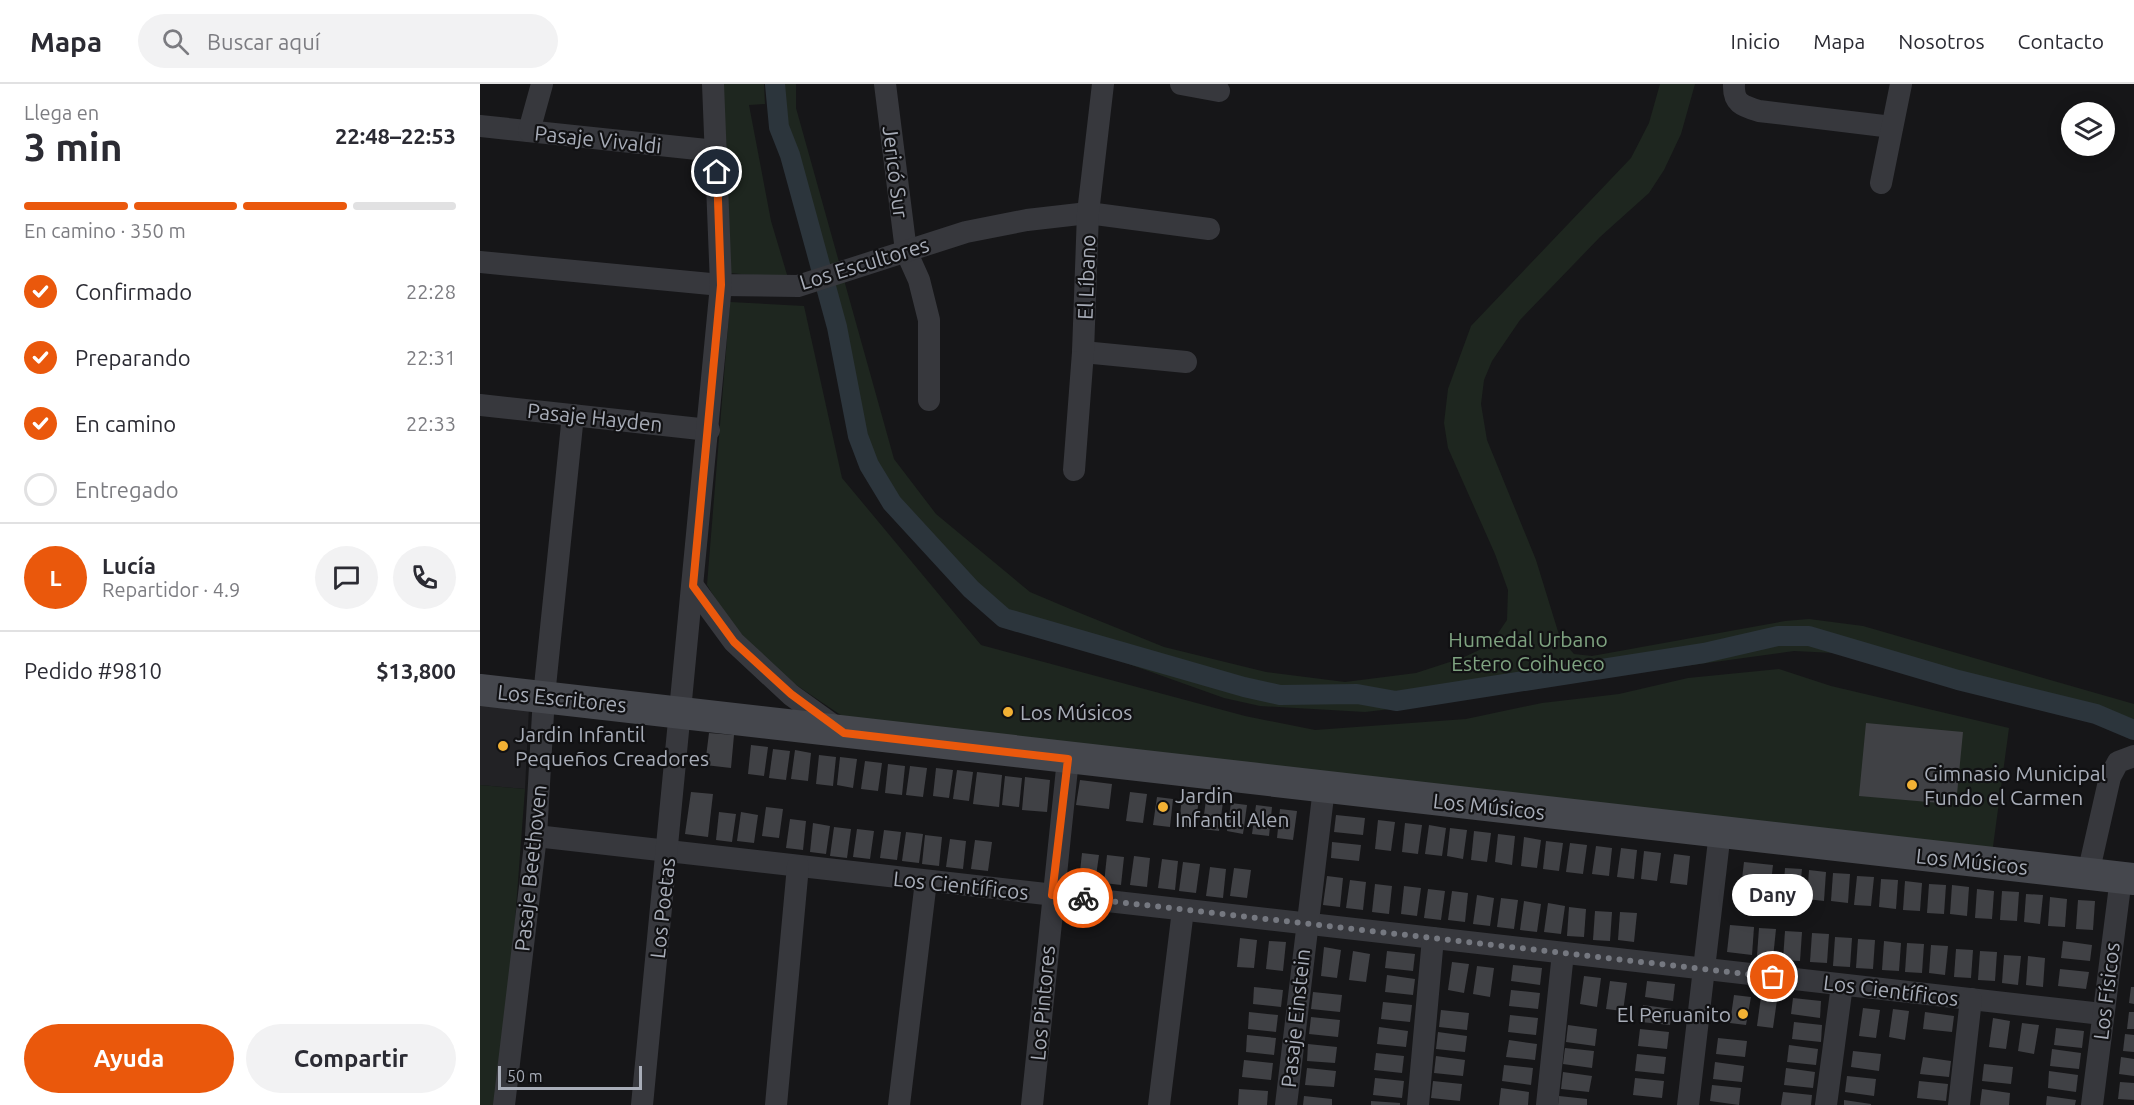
<!DOCTYPE html>
<html lang="es">
<meta charset="utf-8">
<style>
body{margin:0;font-family:Ubuntu,sans-serif;background:#f2f2f3;color:#2b2b33;height:100vh;display:flex;flex-direction:column;font-size:22px;white-space:nowrap}
*{box-sizing:border-box;margin:0}
p{font-size:20px;color:#7c7c81}
.icon{flex:none;width:33px;height:33px;fill:none;stroke:currentColor;stroke-width:2;stroke-linecap:round;stroke-linejoin:round}
.map{position:relative;flex:1;overflow:hidden}
.sheet{display:flex;flex-direction:column;background:#fff;width:480px}
.sheet>*{flex:none}
.fabs{position:absolute;left:1581px;top:18px;display:grid;gap:12px}
.fabs a{display:grid;place-items:center;width:54px;height:54px;border-radius:50%;background:#fff;box-shadow:0 3px 15px #0003;font-size:30px}
.scale{position:absolute;left:18px;bottom:15px;width:144px;box-sizing:border-box;padding-left:6px;border:3px solid #a8adb8;border-top:0;font-size:16px;line-height:21px;white-space:nowrap;color:#a8adb8;-webkit-text-stroke:4px #111113;paint-order:stroke}
.pin{position:absolute;display:grid;place-items:center;width:51px;height:51px;color:#fff;margin:-26px;border:3px solid #fff;border-radius:50%;box-shadow:0 2px 6px #0007}
.courier{position:absolute;display:grid;place-items:center;width:60px;height:60px;margin:-30px;border:4px solid #ea580c;border-radius:50%;background:#fff;color:#222;box-shadow:0 2px 8px #0007}
.bubble{position:absolute;height:42px;border-radius:21px;background:#fff;box-shadow:0 3px 15px #0003;font-size:20px;font-weight:600;line-height:42px;text-align:center}
.summary em{font-style:normal;font-weight:600}
.summary div{display:flex;flex-direction:column-reverse}
.summary{display:flex;align-items:center;justify-content:space-between;height:102px;padding:0 24px}
h1{font-size:39px;font-weight:600;line-height:45px}
.bar{display:grid;grid-template-columns:repeat(4,1fr);gap:9px 6px;align-content:center;height:72px;padding:0 24px}
.bar i{height:8px;border-radius:4px;background:#e1e1e2}
.bar .current{background:#ea580c}
.bar p{grid-column:span 4}
.line{display:flex;align-items:center;gap:15px;padding:0 24px;border-top:2px solid #e1e1e2}
.line div{flex:1}
.round{display:grid;place-items:center;flex:none;width:63px;height:63px;border-radius:32px;background:#f2f2f3}
ol{padding:0 24px;list-style:none}
li{display:flex;align-items:center;gap:18px;height:66px}
li p{margin-inline-start:auto}
li .icon{padding:6px;border-radius:50%;background:#ea580c;color:#fff;stroke-width:4}
li:last-child{color:#7c7c81}
li i{width:33px;height:33px;border:3px solid #e1e1e2;border-radius:50%}
.action{display:flex;gap:12px;margin-top:auto;padding:12px 24px}
.action a{flex:1;height:69px;border-radius:36px;background:#ea580c;color:#fff;font-size:24px;font-weight:600;line-height:69px;text-align:center}
.action a+a{background:#f2f2f3;color:#2b2b33}
header{display:flex;align-items:center;gap:36px;box-sizing:border-box;height:84px;padding:0 30px;background:#fff;border-bottom:2px solid #e1e1e2}
header strong{font-size:28px}
nav{display:flex;gap:33px;margin-inline-start:auto;font-size:21px}
.search{width:420px;height:54px;background:#f2f2f3;display:flex;align-items:center;gap:15px;box-sizing:border-box;padding:0 21px;border-radius:33px;color:#7c7c81;font-size:22px}
main{display:flex;flex:1;min-height:0}
.map>svg:first-child{display:block}
.built{fill:#222225}
.green{fill:#1e261f}
.lines{fill:none;stroke-linecap:round;stroke-linejoin:round}
.canal{stroke:#2c353c;stroke-width:20}
.building{fill:#404145}
.street{stroke:#37383d;stroke-width:22}
.secondary{stroke:#45474d;stroke-width:32}
.done{stroke:#757880;stroke-width:6;stroke-dasharray:0 10.8}
.route{stroke:#ea580c;stroke-width:8}
.poi-dot{fill:#f2b134;stroke:#111113;stroke-width:2}
.labels{text-anchor:middle;dominant-baseline:central;stroke-width:4.5;stroke-linejoin:round;paint-order:stroke}
.street-label{font-size:21px;fill:#a8adb8;stroke:#111113}
.park-label{font-size:21px;fill:#7fa381;stroke:#111113}
.poi-label{font-size:21px;fill:#a8adb8;stroke:#111113;text-anchor:start}
</style>
<header>
<strong>Mapa</strong>
<div class="search"><svg class="icon" aria-label="search" viewBox="0 0 24 24"><circle cx="10" cy="10" r="6"/><path d="M15 15l6 6"/></svg>Buscar aquí</div>
<nav><a>Inicio</a><a>Mapa</a><a>Nosotros</a><a>Contacto</a></nav>
</header>
<main>
<section class="sheet">
<div class="summary"><div><h1>3 min</h1><p>Llega en</p></div><em>22:48–22:53</em></div>
<div class="bar"><i class="current"></i><i class="current"></i><i class="current"></i><i></i><p>En camino · 350 m</p></div>
<ol>
<li><svg class="icon" aria-label="check" viewBox="0 0 24 24"><path d="M5 12l5 5 9-10"/></svg>Confirmado<p>22:28</p></li>
<li><svg class="icon" aria-label="check" viewBox="0 0 24 24"><path d="M5 12l5 5 9-10"/></svg>Preparando<p>22:31</p></li>
<li><svg class="icon" aria-label="check" viewBox="0 0 24 24"><path d="M5 12l5 5 9-10"/></svg>En camino<p>22:33</p></li>
<li><i></i>Entregado</li>
</ol>
<div class="line" style="height:108px"><b class="round" style="background:#ea580c;color:#fff">L</b><div><b>Lucía</b><p>Repartidor · 4.9</p></div><a class="round"><svg class="icon" aria-label="chat" viewBox="0 0 24 24"><path d="M4 5h16v11H9l-5 4z"/></svg></a><a class="round"><svg class="icon" aria-label="phone" viewBox="0 0 24 24"><path d="M5 4h4l2 5-3 2q2 4 5 5l2-3 5 2v4C11 20 4 13 5 4z"/></svg></a></div>
<div class="line" style="height:78px"><div>Pedido #9810</div><b>$13,800</b></div>
<div class="action"><a>Ayuda</a><a>Compartir</a></div>
</section>
<div class="map">
<svg width="1654" height="1021" viewBox="0 0 1654 1021">
<rect width="100%" height="100%" fill="#161618"/>
<!-- built -->
<path class="built" d="M0,619L49,623L45,705L0,701Z"/>
<!-- green -->
<g class="green">
<path d="M239,0H284L285,20L269,21L291,137L308,194L249,189Z"/>
<path d="M295,0H316V24L414,375L456,430L550,508L595,527L684,563L786,588L865,598L936,589L982,574L1010,561L1027,536L1028,506L1015,470L968,364L964,339L968,305L991,242L1151,74L1169,39L1180,0H1215L1201,50L1184,86L1169,109L1120,153L1040,236L1012,277L1004,296L1001,320L1007,356L1056,476L1080,554L1094,570L1112,572L1305,537L1329,535L1383,542L1654,620V648L1354,569L1314,567L1029,606L954,620L885,628L780,622L744,614L548,544L506,517L394,390L338,170L298,30Z"/>
<path d="M250,218L324,222L362,394L501,561L765,632L835,646L986,635L1062,619L1139,610L1208,594L1299,585L1351,602L1529,644L1512,770L368,636L297,588L249,537L227,501Z"/>
<path d="M0,701L45,705L21,1021H0Z"/>
</g>
<g class="lines">
<!-- canal -->
<path class="canal" d="M295,0L299,43L310,71L357,243L378,352L389,381L412,419L491,505L524,534L764,603L800,611L877,610L916,617L1224,569L1298,552H1329L1478,596L1616,630L1654,646"/>
</g>
<!-- building -->
<g class="building">
<path d="M1386,639L1483,648L1477,710L1461,709L1460,719L1379,712Z"/>
<path d="M229,649L254,651L251,684L225,681Z"/>
<path d="M271,661L288,663L284,692L268,690Z"/>
<path d="M293,665L310,667L306,696L289,694Z"/>
<path d="M315,666L331,669L328,697L311,695Z"/>
<path d="M339,671L356,673L353,702L336,700Z"/>
<path d="M360,673L377,675L373,704L357,701Z"/>
<path d="M385,677L402,679L398,707L381,705Z"/>
<path d="M408,680L425,682L422,711L405,709Z"/>
<path d="M430,682L447,684L443,713L426,711Z"/>
<path d="M456,684L473,686L469,714L453,712Z"/>
<path d="M477,686L493,688L489,717L473,715Z"/>
<path d="M497,688L522,691L519,723L493,720Z"/>
<path d="M525,692L542,694L539,723L522,721Z"/>
<path d="M545,693L570,696L567,728L542,726Z"/>
<path d="M600,696L632,700L629,725L596,721Z"/>
<path d="M211,708L233,710L228,753L205,750Z"/>
<path d="M650,708L667,710L663,739L646,737Z"/>
<path d="M677,713L693,715L690,743L673,741Z"/>
<path d="M702,713L719,715L715,744L699,741Z"/>
<path d="M726,716L743,718L739,747L722,745Z"/>
<path d="M751,719L767,721L763,750L747,747Z"/>
<path d="M776,721L792,723L789,752L772,750Z"/>
<path d="M286,723L303,725L299,754L282,752Z"/>
<path d="M800,725L817,727L813,756L797,754Z"/>
<path d="M239,728L256,730L252,758L236,756Z"/>
<path d="M261,728L278,731L274,759L257,757Z"/>
<path d="M856,731L885,734L883,751L854,748Z"/>
<path d="M310,735L326,737L323,766L306,764Z"/>
<path d="M898,736L915,738L911,767L895,765Z"/>
<path d="M333,739L350,742L346,770L330,768Z"/>
<path d="M925,739L942,741L938,770L922,768Z"/>
<path d="M949,741L966,744L962,772L945,770Z"/>
<path d="M354,743L371,745L367,774L350,772Z"/>
<path d="M970,744L987,746L983,775L967,772Z"/>
<path d="M377,745L394,747L390,775L373,773Z"/>
<path d="M404,746L421,748L417,776L400,774Z"/>
<path d="M994,747L1011,749L1007,778L991,776Z"/>
<path d="M426,748L443,750L439,779L422,777Z"/>
<path d="M1018,750L1035,752L1032,781L1015,778Z"/>
<path d="M445,751L462,753L459,782L442,780Z"/>
<path d="M1044,753L1061,756L1057,784L1041,782Z"/>
<path d="M470,755L486,757L483,785L466,783Z"/>
<path d="M495,756L512,758L508,787L491,785Z"/>
<path d="M1066,757L1083,759L1079,787L1063,785Z"/>
<path d="M852,758L881,761L879,777L851,774Z"/>
<path d="M1090,759L1107,761L1103,790L1086,788Z"/>
<path d="M1116,762L1132,764L1129,792L1112,790Z"/>
<path d="M1141,764L1157,766L1154,795L1137,793Z"/>
<path d="M1164,767L1181,769L1177,797L1161,795Z"/>
<path d="M602,769L619,771L615,799L599,797Z"/>
<path d="M1194,770L1210,772L1207,801L1190,799Z"/>
<path d="M627,771L644,773L641,801L624,799Z"/>
<path d="M654,772L670,774L667,803L650,801Z"/>
<path d="M682,775L698,777L695,806L678,804Z"/>
<path d="M703,778L720,780L716,809L699,807Z"/>
<path d="M1264,778L1293,781L1291,798L1262,795Z"/>
<path d="M730,783L746,785L743,814L726,812Z"/>
<path d="M754,784L771,786L767,814L750,812Z"/>
<path d="M1305,784L1322,785L1319,814L1303,813Z"/>
<path d="M1329,786L1346,788L1344,817L1327,815Z"/>
<path d="M1353,789L1370,790L1368,819L1351,817Z"/>
<path d="M847,792L863,794L860,823L843,821Z"/>
<path d="M1377,792L1394,793L1391,822L1374,821Z"/>
<path d="M1401,795L1418,796L1416,825L1399,823Z"/>
<path d="M870,796L886,798L883,826L866,824Z"/>
<path d="M1425,797L1442,799L1440,827L1423,826Z"/>
<path d="M895,800L912,802L909,830L892,828Z"/>
<path d="M1449,800L1466,801L1464,830L1447,829Z"/>
<path d="M1472,801L1489,803L1487,832L1470,830Z"/>
<path d="M924,802L941,804L937,832L921,830Z"/>
<path d="M948,805L965,807L961,836L944,834Z"/>
<path d="M1497,805L1514,807L1512,835L1495,834Z"/>
<path d="M972,807L988,809L985,838L968,836Z"/>
<path d="M1522,807L1539,808L1537,837L1520,836Z"/>
<path d="M1261,808L1290,811L1288,828L1260,825Z"/>
<path d="M1546,810L1563,811L1560,840L1544,838Z"/>
<path d="M997,811L1014,814L1010,842L993,840Z"/>
<path d="M1570,813L1587,815L1585,843L1568,842Z"/>
<path d="M1021,814L1038,816L1034,845L1017,843Z"/>
<path d="M1598,816L1615,817L1613,846L1596,845Z"/>
<path d="M1044,817L1061,820L1057,848L1040,846Z"/>
<path d="M1068,819L1085,822L1081,850L1064,848Z"/>
<path d="M1089,823L1106,825L1104,853L1087,852Z"/>
<path d="M1115,827L1132,828L1130,857L1113,856Z"/>
<path d="M1140,828L1157,829L1154,858L1138,856Z"/>
<path d="M1250,841L1274,843L1272,871L1247,868Z"/>
<path d="M1279,844L1296,845L1293,874L1277,872Z"/>
<path d="M1305,847L1322,848L1320,877L1303,876Z"/>
<path d="M1332,849L1349,850L1347,879L1330,878Z"/>
<path d="M1355,853L1372,854L1370,883L1353,882Z"/>
<path d="M760,854L777,856L774,884L757,883Z"/>
<path d="M1378,855L1395,856L1393,885L1376,884Z"/>
<path d="M789,857L806,858L803,887L786,885Z"/>
<path d="M1404,857L1421,859L1419,887L1402,886Z"/>
<path d="M1583,857L1612,861L1610,877L1581,874Z"/>
<path d="M1427,859L1444,860L1442,889L1425,888Z"/>
<path d="M1451,861L1468,862L1465,891L1449,889Z"/>
<path d="M844,863L861,866L857,894L841,892Z"/>
<path d="M1476,865L1493,866L1491,894L1474,893Z"/>
<path d="M873,867L890,870L886,898L869,896Z"/>
<path d="M907,867L935,870L933,887L905,884Z"/>
<path d="M1500,867L1517,868L1515,897L1498,896Z"/>
<path d="M1524,871L1541,872L1538,901L1522,899Z"/>
<path d="M1548,872L1565,874L1563,903L1546,901Z"/>
<path d="M972,878L989,880L984,909L968,906Z"/>
<path d="M1033,881L1062,884L1060,901L1031,897Z"/>
<path d="M997,882L1014,884L1010,913L993,910Z"/>
<path d="M1580,885L1609,888L1606,905L1578,902Z"/>
<path d="M907,891L935,895L933,911L905,908Z"/>
<path d="M1104,892L1121,894L1117,923L1100,920Z"/>
<path d="M1130,897L1147,899L1143,927L1126,925Z"/>
<path d="M1167,897L1195,900L1193,917L1165,913Z"/>
<path d="M774,903L803,906L801,923L773,920Z"/>
<path d="M1651,903H1654V920L1649,919Z"/>
<path d="M1031,906L1060,909L1058,925L1029,922Z"/>
<path d="M833,908L862,911L860,928L831,925Z"/>
<path d="M1254,911L1271,913L1266,941L1250,939Z"/>
<path d="M1281,913L1297,916L1293,944L1277,942Z"/>
<path d="M1313,914L1341,917L1340,934L1311,930Z"/>
<path d="M903,918L932,921L930,938L901,935Z"/>
<path d="M1163,921L1192,925L1190,941L1161,938Z"/>
<path d="M1383,924L1400,926L1396,954L1379,952Z"/>
<path d="M1413,925L1429,927L1425,956L1409,953Z"/>
<path d="M961,926L989,929L987,946L959,943Z"/>
<path d="M769,928L798,931L796,948L768,945Z"/>
<path d="M1445,928L1474,932L1472,948L1443,945Z"/>
<path d="M1649,928H1654V945H1647Z"/>
<path d="M1030,931L1058,934L1056,951L1028,948Z"/>
<path d="M831,933L860,936L858,953L829,950Z"/>
<path d="M1513,934L1530,937L1526,965L1509,963Z"/>
<path d="M1314,938L1342,941L1341,958L1312,955Z"/>
<path d="M1542,939L1559,941L1554,970L1538,967Z"/>
<path d="M1088,941L1117,945L1115,962L1086,958Z"/>
<path d="M899,943L928,947L926,963L897,960Z"/>
<path d="M1576,944L1604,947L1602,964L1574,961Z"/>
<path d="M1160,945L1189,948L1187,965L1158,962Z"/>
<path d="M958,948L987,952L985,968L956,965Z"/>
<path d="M1645,950L1654,951V968L1643,967Z"/>
<path d="M767,951L796,954L794,971L766,968Z"/>
<path d="M1238,954L1267,957L1265,973L1236,970Z"/>
<path d="M1029,956L1057,960L1055,976L1026,973Z"/>
<path d="M828,960L857,963L855,979L827,977Z"/>
<path d="M1309,961L1338,965L1336,981L1307,978Z"/>
<path d="M1085,964L1114,967L1112,984L1083,980Z"/>
<path d="M1572,965L1601,969L1599,985L1570,982Z"/>
<path d="M1373,967L1401,970L1399,987L1371,983Z"/>
<path d="M896,969L924,972L922,989L894,986Z"/>
<path d="M1157,970L1186,973L1184,990L1155,987Z"/>
<path d="M956,972L985,976L983,992L954,989Z"/>
<path d="M1443,973L1471,977L1469,993L1440,990Z"/>
<path d="M1641,973L1654,975V992L1639,990Z"/>
<path d="M764,976L793,979L791,996L762,993Z"/>
<path d="M1235,978L1264,982L1262,998L1233,995Z"/>
<path d="M1504,980L1533,983L1531,1000L1502,997Z"/>
<path d="M1024,981L1053,984L1051,1001L1022,997Z"/>
<path d="M827,984L856,987L854,1003L825,1001Z"/>
<path d="M1306,984L1335,988L1333,1004L1304,1001Z"/>
<path d="M1569,987L1598,991L1596,1008L1568,1004Z"/>
<path d="M1083,988L1112,992L1109,1008L1081,1005Z"/>
<path d="M1367,992L1396,995L1394,1012L1365,1008Z"/>
<path d="M895,994L924,997L922,1014L893,1011Z"/>
<path d="M1155,994L1184,997L1182,1014L1153,1011Z"/>
<path d="M953,997L982,1000L980,1017L951,1014Z"/>
<path d="M1439,997L1468,1000L1466,1017L1437,1014Z"/>
<path d="M1640,998L1654,999V1016L1638,1015Z"/>
<path d="M1232,1001L1261,1004L1259,1021L1230,1017Z"/>
<path d="M1021,1004L1049,1008L1048,1021H1019Z"/>
<path d="M759,1005L788,1007L787,1021H758Z"/>
<path d="M1502,1005L1530,1009L1529,1021H1500Z"/>
<path d="M1303,1008L1332,1011L1331,1021H1301Z"/>
<path d="M824,1012L852,1015V1021H823Z"/>
<path d="M1079,1012L1107,1015V1021H1078Z"/>
<path d="M1567,1012L1596,1016L1595,1021H1566Z"/>
<path d="M1364,1016L1391,1020V1021H1364Z"/>
<path d="M891,1017L920,1019V1021H891Z"/>
</g>
<g class="lines">
<!-- street -->
<g class="street">
<path d="M405,0L426,167L439,196L449,236V316"/>
<path d="M701,0L739,7"/>
<path d="M1254,0C1253,19 1262,22 1279,27L1412,43"/>
<path d="M0,42L236,67"/>
<path d="M49,47L62,0"/>
<path d="M1401,99L1421,0"/>
<path d="M0,178L241,201L318,202L486,148L547,136L608,129L729,145"/>
<path d="M603,268L706,278"/>
<path d="M0,321L229,346"/>
<path d="M594,386L603,268L608,129L623,0"/>
<path d="M213,502L254,558L311,611L361,647"/>
<path d="M56,752L1622,930"/>
<path d="M1608,790L1630,693L1638,678L1654,672"/>
<path d="M24,1021L56,752L64,612L93,331"/>
<path d="M162,1021L241,201L233,0"/>
<path d="M296,1021L318,782"/>
<path d="M419,1021L446,797"/>
<path d="M552,1021L588,675"/>
<path d="M679,1021L703,826"/>
<path d="M806,1021L844,704"/>
<path d="M938,1021L953,854"/>
<path d="M1067,1021L1083,869"/>
<path d="M1208,1021L1240,748"/>
<path d="M1346,1021L1362,901"/>
<path d="M1479,1021L1491,915"/>
<path d="M1612,1021L1641,794"/>
</g>
<!-- secondary -->
<path class="secondary" d="M0,606L1654,795"/>
</g>
<g class="lines">
<!-- done -->
<path class="done" d="M603,814L1293,893"/>
<!-- route -->
<path class="route" d="M237,88L241,201L213,502L254,558L311,610L364,649L588,675L572,811L603,814"/>
</g>
<!-- markers -->
<g class="poi-dot">
<circle cx="528" cy="628" r="6"/>
<circle cx="23" cy="662" r="6"/>
<circle cx="1432" cy="701" r="6"/>
<circle cx="683" cy="723" r="6"/>
<circle cx="1263" cy="930" r="6"/>
</g>
<g class="labels">
<!-- street labels -->
<g class="street-label">
<text transform="translate(118 55) rotate(6)">Pasaje Vivaldi</text>
<text transform="translate(416 88) rotate(83)">Jericó Sur</text>
<text transform="translate(384 179) rotate(-17)">Los Escultores</text>
<text transform="translate(606 193) rotate(-88)">El Líbano</text>
<text transform="translate(115 333) rotate(6)">Pasaje Hayden</text>
<text transform="translate(82 614) rotate(6)">Los Escritores</text>
<text transform="translate(1009 722) rotate(6)">Los Músicos</text>
<text transform="translate(1492 777) rotate(6)">Los Músicos</text>
<text transform="translate(50 784) rotate(-84)">Pasaje Beethoven</text>
<text transform="translate(481 801) rotate(6)">Los Científicos</text>
<text transform="translate(182 824) rotate(-84)">Los Poetas</text>
<text transform="translate(1411 906) rotate(7)">Los Científicos</text>
<text transform="translate(1626 907) rotate(-83)">Los Físicos</text>
<text transform="translate(562 919) rotate(-85)">Los Pintores</text>
<text transform="translate(815 934) rotate(-84)">Pasaje Einstein</text>
</g>
<!-- park labels -->
<g class="park-label">
<text x="1048" y="555">Humedal Urbano<tspan x="1048" dy="24">Estero Coihueco</tspan></text>
</g>
<!-- poi labels -->
<g class="poi-label">
<text x="540" y="628">Los Músicos</text>
<text x="35" y="650">Jardin Infantil<tspan x="35" dy="24">Pequeños Creadores</tspan></text>
<text x="1444" y="689">Gimnasio Municipal<tspan x="1444" dy="24">Fundo el Carmen</tspan></text>
<text x="695" y="711">Jardin<tspan x="695" dy="24">Infantil Alen</tspan></text>
<text x="1251" y="930" text-anchor="end">El Peruanito</text>
</g>
</g>
</svg>
<div class="fabs">
<a><svg class="icon" aria-label="layers" viewBox="0 0 24 24"><path d="M12 4l9 5-9 5-9-5zM3 14l9 5 9-5"/></svg></a>
</div>
<div class="scale">50 m</div>
<div class="pin" style="left:1293px;top:893px;background:#ea580c"><svg class="icon" aria-label="bag" viewBox="0 0 24 24"><path d="M5 8h14l-1 12H6zM9 8a3 3 0 0 1 6 0"/></svg></div>
<div class="pin" style="left:237px;top:88px;background:#1f2937"><svg class="icon" aria-label="home" viewBox="0 0 24 24"><path d="M3 11l9-7 9 7M6 9v11h12V9"/></svg></div>
<div class="courier" style="left:603px;top:814px"><svg class="icon" aria-label="bike" viewBox="0 0 24 24"><circle cx="6" cy="16" r="4"/><circle cx="18" cy="16" r="4"/><path d="M6 16l4-8h5l3 8M10 8l3 8H6M13 5h3"/></svg></div>
<div class="bubble" style="left:1252px;top:790px;width:81px">Dany</div>
</div>
</main>
